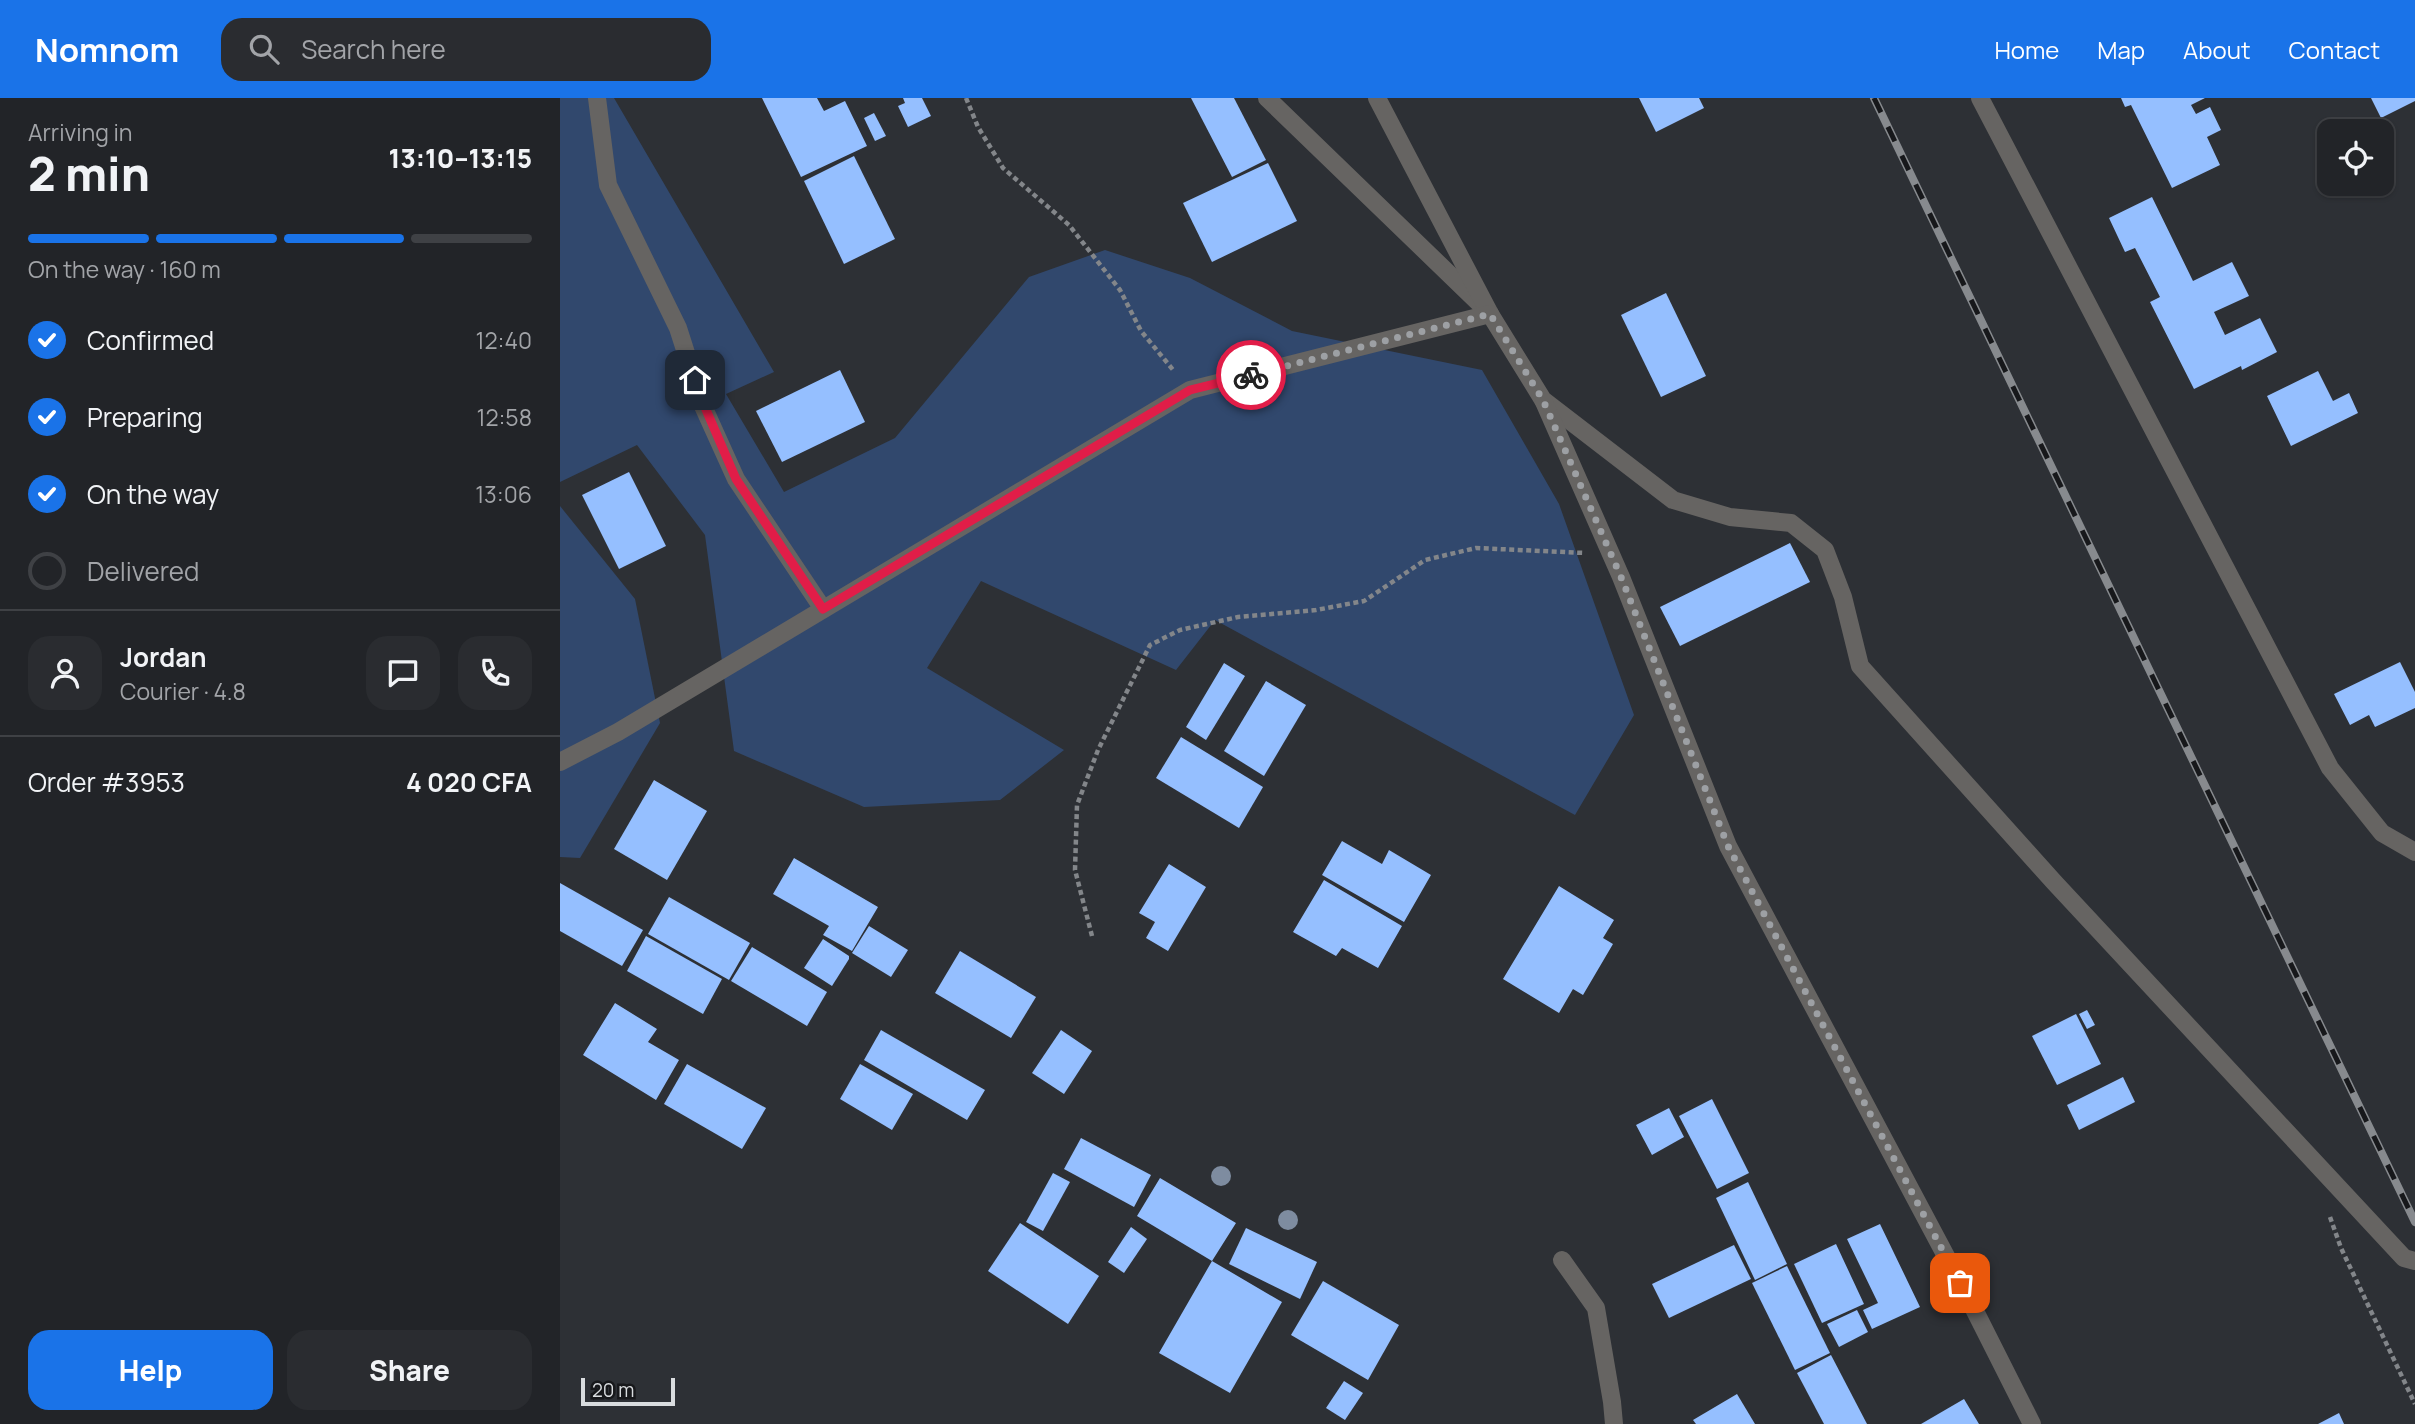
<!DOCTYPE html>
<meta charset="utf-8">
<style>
body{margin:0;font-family:Manrope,sans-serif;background:#2a2c30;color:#f1f3f6;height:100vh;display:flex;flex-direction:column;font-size:26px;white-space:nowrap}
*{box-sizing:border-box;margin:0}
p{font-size:23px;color:#a2a4a8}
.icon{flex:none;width:38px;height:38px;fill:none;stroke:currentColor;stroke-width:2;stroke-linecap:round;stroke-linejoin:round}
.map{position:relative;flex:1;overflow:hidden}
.sheet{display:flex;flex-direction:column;background:#222428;width:560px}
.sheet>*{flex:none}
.controls{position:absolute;left:1757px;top:21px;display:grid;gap:14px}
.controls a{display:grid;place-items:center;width:77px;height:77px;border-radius:14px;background:#222428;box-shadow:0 2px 5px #0004,0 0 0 2px #3f4145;font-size:35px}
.scale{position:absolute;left:21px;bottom:18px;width:94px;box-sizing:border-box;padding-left:7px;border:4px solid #d9dcdf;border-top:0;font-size:19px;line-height:24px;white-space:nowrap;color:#d9dcdf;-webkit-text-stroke:5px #17181b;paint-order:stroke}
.pin{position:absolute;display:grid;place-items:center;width:60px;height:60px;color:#fff;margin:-30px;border-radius:14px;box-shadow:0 4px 10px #0006}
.courier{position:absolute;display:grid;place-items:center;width:70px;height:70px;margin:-35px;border:5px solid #e11d48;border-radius:50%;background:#fff;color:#222;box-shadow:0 2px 9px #0007}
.headline em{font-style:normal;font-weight:800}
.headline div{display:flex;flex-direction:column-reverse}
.headline{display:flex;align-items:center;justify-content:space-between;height:119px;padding:0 28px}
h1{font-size:46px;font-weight:800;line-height:52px}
.bar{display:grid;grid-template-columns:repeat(4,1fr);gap:10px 7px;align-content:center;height:84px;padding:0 28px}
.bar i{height:9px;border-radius:5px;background:#3f4145}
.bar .on{background:#1a73e8}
.bar p{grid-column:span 4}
.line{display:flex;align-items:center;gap:18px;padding:0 28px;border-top:2px solid #3f4145}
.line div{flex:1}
.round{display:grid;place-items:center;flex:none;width:74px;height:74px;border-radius:21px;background:#2a2c30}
ol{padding:0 28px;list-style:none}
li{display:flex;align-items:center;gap:21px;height:77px}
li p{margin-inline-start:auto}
li .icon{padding:7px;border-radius:50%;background:#1a73e8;color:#fff;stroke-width:4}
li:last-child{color:#a2a4a8}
li i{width:38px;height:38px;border:4px solid #3f4145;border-radius:50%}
.primary-button{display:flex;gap:14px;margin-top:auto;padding:14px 28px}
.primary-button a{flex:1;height:80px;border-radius:21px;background:#1a73e8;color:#fff;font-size:28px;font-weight:800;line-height:80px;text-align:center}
.primary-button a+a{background:#2a2c30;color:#f1f3f6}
header{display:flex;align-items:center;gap:42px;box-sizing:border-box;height:98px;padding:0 35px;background:#1a73e8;color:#fff}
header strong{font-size:33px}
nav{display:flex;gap:38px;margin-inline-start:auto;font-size:24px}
.search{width:490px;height:63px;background:#2a2c30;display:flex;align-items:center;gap:18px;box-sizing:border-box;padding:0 24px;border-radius:21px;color:#a2a4a8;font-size:26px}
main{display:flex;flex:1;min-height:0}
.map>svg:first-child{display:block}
.green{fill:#31486d}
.building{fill:#95bfff}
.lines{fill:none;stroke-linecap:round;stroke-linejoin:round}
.path{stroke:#83868a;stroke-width:4.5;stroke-dasharray:5 3.5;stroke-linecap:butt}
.street{stroke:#666462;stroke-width:18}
.rail-casing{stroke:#878a8e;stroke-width:8}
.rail{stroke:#17181b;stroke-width:5;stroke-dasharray:16;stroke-linecap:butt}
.tree{fill:#7e8ca0}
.done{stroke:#9da0a4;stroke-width:7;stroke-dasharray:0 12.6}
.route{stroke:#e11d48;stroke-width:9}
</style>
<header>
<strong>Nomnom</strong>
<div class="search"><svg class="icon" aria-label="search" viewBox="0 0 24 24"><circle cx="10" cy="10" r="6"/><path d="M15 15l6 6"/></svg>Search here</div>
<nav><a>Home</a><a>Map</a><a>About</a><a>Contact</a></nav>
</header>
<main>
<section class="sheet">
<div class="headline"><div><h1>2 min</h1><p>Arriving in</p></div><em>13:10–13:15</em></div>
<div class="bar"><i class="on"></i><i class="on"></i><i class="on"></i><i></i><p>On the way · 160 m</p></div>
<ol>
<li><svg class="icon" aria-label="check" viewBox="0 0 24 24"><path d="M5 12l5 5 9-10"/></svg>Confirmed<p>12:40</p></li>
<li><svg class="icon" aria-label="check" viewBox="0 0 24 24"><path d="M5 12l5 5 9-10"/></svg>Preparing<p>12:58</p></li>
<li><svg class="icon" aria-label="check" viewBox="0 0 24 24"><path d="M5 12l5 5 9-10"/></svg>On the way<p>13:06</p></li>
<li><i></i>Delivered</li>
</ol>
<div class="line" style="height:126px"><a class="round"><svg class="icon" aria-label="person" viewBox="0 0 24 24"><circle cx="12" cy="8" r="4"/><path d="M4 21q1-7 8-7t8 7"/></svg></a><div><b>Jordan</b><p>Courier · 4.8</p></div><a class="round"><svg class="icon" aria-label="chat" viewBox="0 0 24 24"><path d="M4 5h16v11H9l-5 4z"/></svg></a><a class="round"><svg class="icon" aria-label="phone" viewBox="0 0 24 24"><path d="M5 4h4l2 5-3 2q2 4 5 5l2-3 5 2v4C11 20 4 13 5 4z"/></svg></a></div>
<div class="line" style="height:91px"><div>Order #3953</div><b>4 020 CFA</b></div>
<div class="primary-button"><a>Help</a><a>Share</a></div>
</section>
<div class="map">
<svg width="1855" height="1326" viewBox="0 0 1855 1326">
<rect width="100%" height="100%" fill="#2d3035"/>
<!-- green -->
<g class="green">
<path d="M0,0H54L214,274L166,296L224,394L335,340L469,179L545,152L630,180L732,233L922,272L999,406L1074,617L1015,717L655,522L616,572L421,483L367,570L504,652L440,702L304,709L174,653L145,437L77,347L0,384Z"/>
<path d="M0,408L75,501L100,625L20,760L0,759Z"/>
</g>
<!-- building -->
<g class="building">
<path d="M202,0H257L264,13L285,3L307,48L241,79Z"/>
<path d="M343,0H362L371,18L348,29L338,8L345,5Z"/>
<path d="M631,0H674L706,62L672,79Z"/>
<path d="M1079,0H1139L1144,10L1096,34Z"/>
<path d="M1561,0H1645L1631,7L1636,16L1650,9L1661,32L1647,39L1660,67L1612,90L1571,7L1565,9Z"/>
<path d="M1811,0H1855V3L1821,20Z"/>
<path d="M314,15L326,38L315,43L304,20Z"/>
<path d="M294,58L335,141L284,166L244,83Z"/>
<path d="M708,65L737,123L652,164L623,105Z"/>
<path d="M1592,99L1633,183L1672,164L1689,198L1654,214L1665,237L1700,220L1717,254L1682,272L1681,268L1634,291L1590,204L1600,199L1575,150L1565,154L1549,120Z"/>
<path d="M1106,195L1146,278L1101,299L1061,217Z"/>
<path d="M280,272L305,324L222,364L196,313Z"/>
<path d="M1758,273L1773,303L1789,295L1798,315L1731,348L1707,298Z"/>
<path d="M69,374L106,448L59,471L22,397Z"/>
<path d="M1230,445L1250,484L1120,548L1100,509Z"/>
<path d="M1840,564L1855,594V610L1815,629L1809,617L1790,627L1774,596Z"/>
<path d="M664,565L685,578L646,642L626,629Z"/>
<path d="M706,583L746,607L704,678L664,653Z"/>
<path d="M621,639L703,689L679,730L596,680Z"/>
<path d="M94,682L147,713L107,782L54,751Z"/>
<path d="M782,743L822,766L829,752L871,777L844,824L762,777Z"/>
<path d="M234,760L318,809L292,853L263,837L269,828L213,796Z"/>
<path d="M609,766L646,789L608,853L586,840L595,824L579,815Z"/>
<path d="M764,782L842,828L818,870L782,850L776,858L733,834Z"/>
<path d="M0,785L83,832L62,868L0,833Z"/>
<path d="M999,788L1054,822L1043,840L1053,846L1023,897L1013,891L999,915L943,881Z"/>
<path d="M109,799L190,845L169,882L88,836Z"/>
<path d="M309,828L348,852L331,879L292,855Z"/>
<path d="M86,838L162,881L143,916L67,873Z"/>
<path d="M263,841L289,858V861L272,888L244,870Z"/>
<path d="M192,849L267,894L247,928L171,883Z"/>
<path d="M400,853L476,899L451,940L375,895Z"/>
<path d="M55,905L97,931L88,944L119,962L96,1002L23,957Z"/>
<path d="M1527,912L1535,927L1527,931L1519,916Z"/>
<path d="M1516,916L1541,966L1497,987L1472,938Z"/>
<path d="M321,932L425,992L407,1022L304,962Z"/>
<path d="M501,932L532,953L504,996L472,975Z"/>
<path d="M127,966L206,1010L182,1051L104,1006Z"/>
<path d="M300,966L353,996L332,1032L280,1001Z"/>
<path d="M1563,979L1575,1004L1519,1032L1507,1007Z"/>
<path d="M1152,1001L1189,1075L1157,1091L1119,1018Z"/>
<path d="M1109,1010L1124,1039L1092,1057L1076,1027Z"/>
<path d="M521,1040L591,1077L574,1109L504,1071Z"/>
<path d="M493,1075L510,1084L483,1133L466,1124Z"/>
<path d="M600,1080L676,1125L652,1163L722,1204L670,1295L599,1255L652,1163L577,1118Z"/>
<path d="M1188,1084L1227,1166L1195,1182L1156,1100Z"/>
<path d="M460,1125L539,1178L508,1226L428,1173Z"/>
<path d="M1320,1126L1360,1209L1312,1231L1303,1212L1318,1205L1287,1141Z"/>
<path d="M571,1129L587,1141L564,1175L548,1164Z"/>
<path d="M686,1130L757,1164L740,1201L669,1166Z"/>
<path d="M1276,1146L1304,1206L1262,1225L1234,1166Z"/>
<path d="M1174,1147L1191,1181L1109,1220L1092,1186Z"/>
<path d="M1227,1168L1270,1255L1235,1272L1192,1185Z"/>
<path d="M763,1183L839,1227L808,1282L731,1237Z"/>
<path d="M1297,1212L1308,1234L1279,1249L1267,1226Z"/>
<path d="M1271,1257L1307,1326H1264L1237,1275Z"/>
<path d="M784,1283L803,1295L785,1322L766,1310Z"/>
<path d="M1177,1296L1195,1326H1136L1133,1322Z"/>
<path d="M1404,1301L1419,1326H1361Z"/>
<path d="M1779,1315L1784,1326H1758Z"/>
</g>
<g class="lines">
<!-- path -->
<g class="path">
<path d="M406,0L418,29L443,70L509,127L560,192L581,233L614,273"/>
<path d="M532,838L515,772L517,707L538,652L590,547L620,532L678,519L756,512L804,503L865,462L916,450L1025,455"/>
<path d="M1770,1119L1781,1150L1855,1306"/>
</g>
<!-- street -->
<g class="street">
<path d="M37,0L48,87L118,230L143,308L176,381L263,511"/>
<path d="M707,0L918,204"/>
<path d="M817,0L930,216L983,302L1113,402L1170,419L1231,425L1265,452L1283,499L1300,568L1494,784L1844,1160L1855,1163"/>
<path d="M1420,0L1770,670L1822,735L1855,754"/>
<path d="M984,304L1061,479L1168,748L1413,1209L1472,1326"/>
<path d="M0,664L58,634L630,292L930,216"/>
<path d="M1002,1162L1036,1210L1052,1304L1054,1326"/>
</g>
<defs>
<path id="rail" d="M1314,0L1855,1124"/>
</defs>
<!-- rail casing -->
<use href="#rail" class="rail-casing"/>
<!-- rail -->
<use href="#rail" class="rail"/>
</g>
<!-- trees -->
<g class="tree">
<circle cx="661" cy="1078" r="10"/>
<circle cx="728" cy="1122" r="10"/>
</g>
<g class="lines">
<!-- done -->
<path class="done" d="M691,277L930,216L983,302L1061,479L1168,748L1400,1185"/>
<!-- route -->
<path class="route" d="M135,282L144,307L176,381L263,511L630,292L691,277"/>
</g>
</svg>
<div class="controls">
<a><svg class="icon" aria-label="locate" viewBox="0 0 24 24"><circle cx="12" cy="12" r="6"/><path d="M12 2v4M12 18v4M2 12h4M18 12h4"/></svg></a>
</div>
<div class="scale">20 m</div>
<div class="pin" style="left:1400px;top:1185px;background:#ea580c"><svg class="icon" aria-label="bag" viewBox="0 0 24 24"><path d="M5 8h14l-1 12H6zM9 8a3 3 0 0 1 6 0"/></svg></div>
<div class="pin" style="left:135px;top:282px;background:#1f2937"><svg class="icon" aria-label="home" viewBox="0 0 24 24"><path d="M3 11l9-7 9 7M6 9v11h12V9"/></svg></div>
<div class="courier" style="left:691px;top:277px"><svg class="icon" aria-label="bike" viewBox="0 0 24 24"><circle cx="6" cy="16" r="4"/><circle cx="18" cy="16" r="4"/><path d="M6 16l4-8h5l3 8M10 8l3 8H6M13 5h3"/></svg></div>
</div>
</main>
